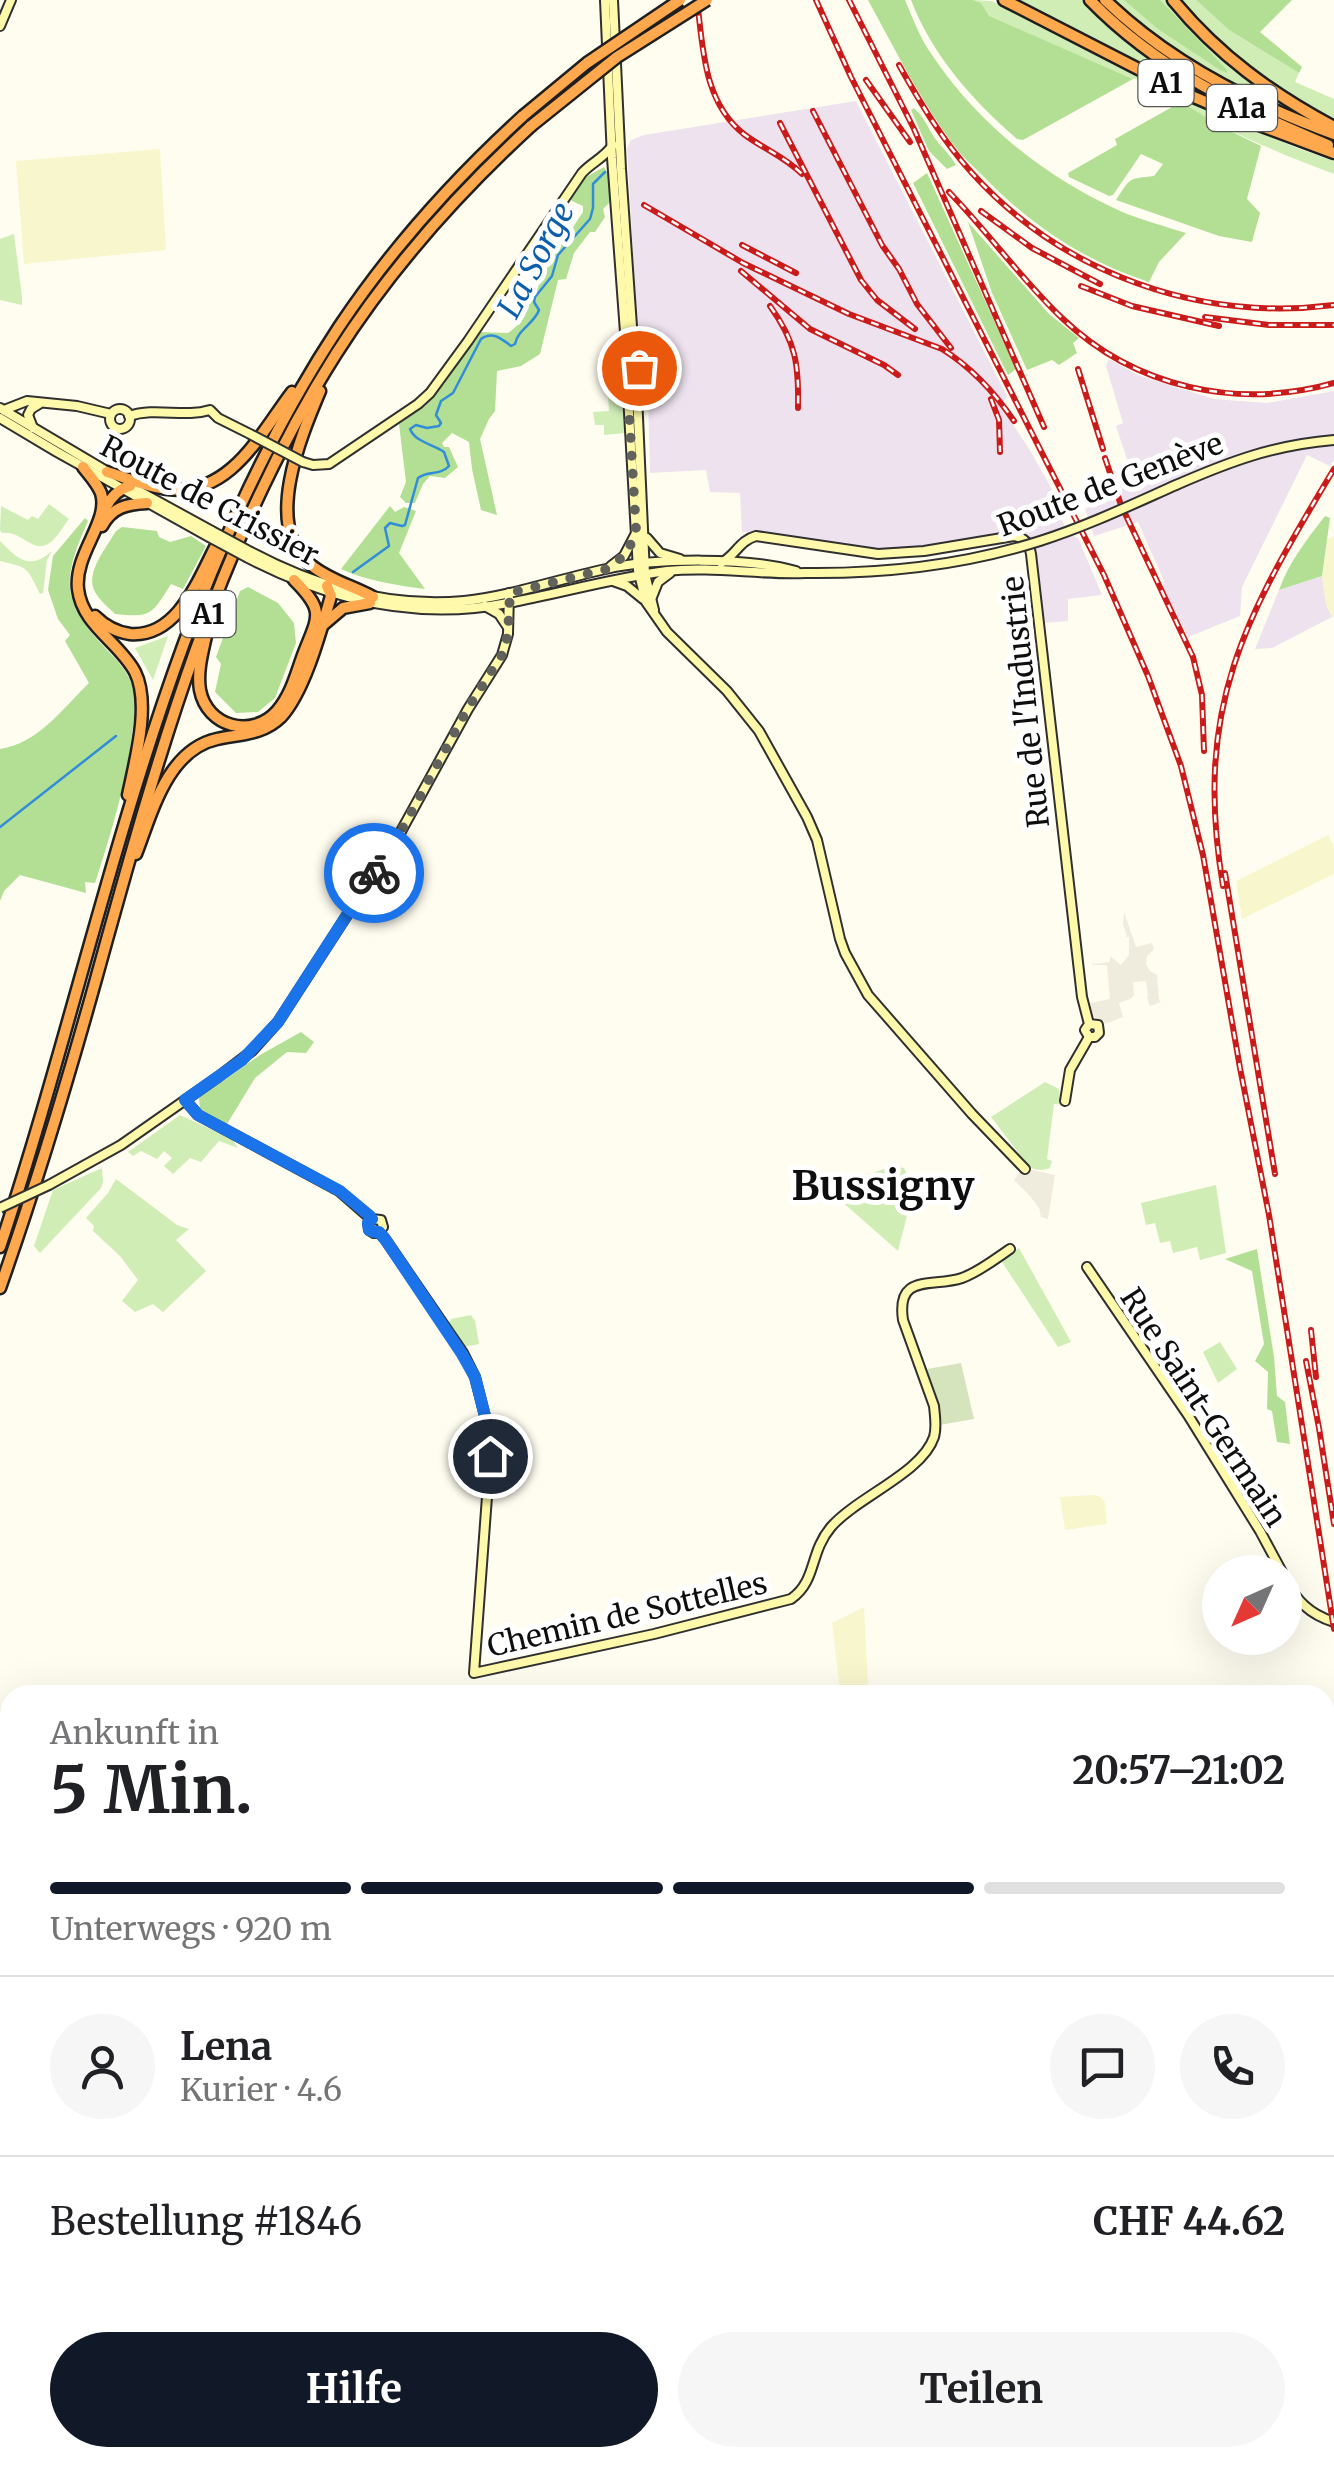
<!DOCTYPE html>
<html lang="de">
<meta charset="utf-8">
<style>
body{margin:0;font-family:Merriweather,serif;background:#f6f6f6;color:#202124;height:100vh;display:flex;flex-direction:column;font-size:38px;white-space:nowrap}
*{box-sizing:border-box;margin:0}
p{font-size:32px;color:#757577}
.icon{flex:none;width:55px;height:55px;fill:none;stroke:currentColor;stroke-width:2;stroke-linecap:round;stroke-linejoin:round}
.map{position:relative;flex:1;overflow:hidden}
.drawer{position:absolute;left:0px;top:1685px;width:1335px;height:782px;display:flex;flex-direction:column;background:#fff;border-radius:30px 30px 0 0;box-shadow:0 10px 40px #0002}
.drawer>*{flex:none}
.needle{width:65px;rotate:225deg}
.controls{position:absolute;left:1202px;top:1555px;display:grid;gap:20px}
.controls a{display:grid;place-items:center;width:100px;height:100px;border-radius:50%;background:#fff;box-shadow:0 10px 40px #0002;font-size:50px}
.pin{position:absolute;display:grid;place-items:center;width:85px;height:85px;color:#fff;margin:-42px;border:5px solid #fff;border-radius:50%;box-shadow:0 2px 10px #0007}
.courier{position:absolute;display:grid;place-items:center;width:100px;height:100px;margin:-50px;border:8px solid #1a73e8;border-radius:50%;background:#fff;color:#222;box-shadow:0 2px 12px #0007}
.overview em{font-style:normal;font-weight:700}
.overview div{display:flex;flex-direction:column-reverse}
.overview{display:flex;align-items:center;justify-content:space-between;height:170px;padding:0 50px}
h1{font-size:65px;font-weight:700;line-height:75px}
.bar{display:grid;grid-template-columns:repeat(4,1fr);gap:15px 10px;align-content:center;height:120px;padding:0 50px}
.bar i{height:12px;border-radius:8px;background:#e0e0e0}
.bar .selected{background:#111827}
.bar p{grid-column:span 4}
.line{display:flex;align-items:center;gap:25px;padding:0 50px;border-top:2px solid #e0e0e0}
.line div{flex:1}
.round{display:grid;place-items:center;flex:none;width:105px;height:105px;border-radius:52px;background:#f6f6f6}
.action{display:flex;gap:20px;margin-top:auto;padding:20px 50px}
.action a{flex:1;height:115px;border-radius:60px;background:#111827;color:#fff;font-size:40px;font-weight:700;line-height:115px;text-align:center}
.action a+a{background:#f6f6f6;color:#202124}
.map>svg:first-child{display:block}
.industrial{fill:#ede2ee}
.farmland{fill:#f8f6cd}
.green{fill:#d0edb6}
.forest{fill:#b2df94}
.cemetery{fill:#d6e4be}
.plaza{fill:#f0ecdd}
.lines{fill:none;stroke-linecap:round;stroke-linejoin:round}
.stream{stroke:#318dd8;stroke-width:2.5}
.secondary-casing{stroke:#303030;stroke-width:12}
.highway-casing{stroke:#1f1f1f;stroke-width:15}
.secondary{stroke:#fffaab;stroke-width:8}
.highway{stroke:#ffa84e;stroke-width:10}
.rail-casing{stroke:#ca1b1b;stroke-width:6}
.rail{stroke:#fff;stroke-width:2.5;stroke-dasharray:8;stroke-linecap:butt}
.secondary-bridge-casing{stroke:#303030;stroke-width:12;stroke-linecap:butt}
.highway-bridge-casing{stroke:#1f1f1f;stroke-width:15;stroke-linecap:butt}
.secondary-bridge{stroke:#fffaab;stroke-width:8}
.highway-bridge{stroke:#ffa84e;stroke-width:10}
.done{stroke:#62625d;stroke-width:10;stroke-dasharray:0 18}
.route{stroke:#1a73e8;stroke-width:12}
.labels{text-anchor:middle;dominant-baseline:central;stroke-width:10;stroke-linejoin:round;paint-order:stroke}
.shield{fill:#fff;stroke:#565656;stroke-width:2.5}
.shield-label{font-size:28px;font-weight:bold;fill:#0e0e0e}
.street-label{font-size:30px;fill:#0e0e0e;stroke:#fff}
.water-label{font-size:32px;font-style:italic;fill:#0d5eab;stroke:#fff}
.district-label{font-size:40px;font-weight:bold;fill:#0e0e0e;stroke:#fff}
</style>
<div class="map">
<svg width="1334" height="2466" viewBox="0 0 1334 2466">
<rect width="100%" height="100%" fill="#fffdf0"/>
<!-- industrial -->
<g class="industrial">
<path d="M856,101L1007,396L1001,406L1031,452L1053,491V510H1058L1065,527L1031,539L1017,532L897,550H873L850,548L769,533L742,532L740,493L710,492L706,470L650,473L648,391H652L653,384L659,378L658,365L645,364L639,357L627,148L631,140L644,135Z"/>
<path d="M1109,359L1138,375L1214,399L1267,403L1334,391V460L1330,466L1307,455L1242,587L1240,616L1188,637L1164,589V581L1138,522L1094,536L1085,509L1121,492L1123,485L1132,474L1116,426L1123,423L1106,366Z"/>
<path d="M1071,535L1078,538L1102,595L1068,599V621L1044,623L1034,547Z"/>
<path d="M1322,576L1326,604L1332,617L1272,648L1255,649L1279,590Z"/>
<path d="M10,2029V2458H68L53,2466H0V2041Z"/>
</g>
<!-- farmland -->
<g class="farmland">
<path d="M160,149L166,250L24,264L16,161Z"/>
<path d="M1334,536V616L1332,617L1326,604L1322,576L1327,539Z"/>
<path d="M1328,835L1334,846V874L1242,919L1236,881Z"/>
<path d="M1094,1495L1101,1497L1105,1503L1107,1524L1065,1530L1060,1497Z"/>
<path d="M864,1607L868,1687L840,1690L832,1623Z"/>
<path d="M10,1772V2021L0,2033V1783Z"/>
<path d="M237,2458H398L405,2466H242Z"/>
<path d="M521,2458H619L613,2466H514Z"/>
</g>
<!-- green -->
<g class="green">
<path d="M973,0L992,1L1204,108L1297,148L1334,161V174C1278,153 1225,131 1175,99C1162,90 1148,79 1133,79L988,16L981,3Z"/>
<path d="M1015,0H1082C1130,51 1190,86 1252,118C1170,84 1094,40 1015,0Z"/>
<path d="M1113,0H1168L1212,48L1277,103C1216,82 1162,42 1113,0Z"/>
<path d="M1181,0H1196L1229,30L1299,73L1295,82L1334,99V120C1276,89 1223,51 1181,0Z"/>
<path d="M14,234L22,297V305L0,300V239Z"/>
<path d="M608,397L624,407L625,433L604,435V425H595L593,412L609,411Z"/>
<path d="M49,504L69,519C63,526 56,540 48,544C32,553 21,530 2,533L0,530L1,506L28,520L32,516L38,519Z"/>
<path d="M0,541C18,559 29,571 52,551L47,560L43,593L40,594C26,566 29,568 0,561Z"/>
<path d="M168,636L153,680L135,648Z"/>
<path d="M1045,1082L1059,1089L1060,1104H1054L1047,1159L1052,1161L1050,1168C1036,1174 1025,1165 1015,1156L1018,1152L991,1117Z"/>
<path d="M180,1115L232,1139L238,1148L219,1141L201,1162L190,1158L173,1174L164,1166L172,1158L164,1151L157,1159L141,1151L133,1156L128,1152Z"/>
<path d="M893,1166L904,1168C917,1192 904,1226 898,1251L831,1192L830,1187Z"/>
<path d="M102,1168L103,1182L101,1188L40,1253L34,1246L53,1190Z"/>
<path d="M116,1179L177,1225L189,1229L176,1240L206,1271L163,1312L153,1304L135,1312L122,1301L138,1280L120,1256L93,1231L94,1226L86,1218L108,1193Z"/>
<path d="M1216,1185L1226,1253L1200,1260L1197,1247L1173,1253L1170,1241L1160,1243L1155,1223L1146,1225L1141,1203Z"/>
<path d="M1019,1248L1071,1342L1058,1347L1000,1259Z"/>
<path d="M471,1315L475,1321L479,1344L463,1347L448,1325L451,1319Z"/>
<path d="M1220,1342L1237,1369L1218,1383L1203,1352Z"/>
</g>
<!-- forest -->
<g class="forest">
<path d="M868,0H905C913,19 920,38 932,55C978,124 1045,177 1120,211C1141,220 1164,226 1186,233L1159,262L1149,282C1084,261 1029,224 982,175C973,166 963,157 955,147C921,101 895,50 868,0Z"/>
<path d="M911,0H973L981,3L989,16L1133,79L1023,140L1017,139C973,101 932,55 911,0Z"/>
<path d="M1124,0H1160L1226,69L1228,73L1220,70L1158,29Z"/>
<path d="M1196,0H1292L1260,32L1302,67L1299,73L1229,30Z"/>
<path d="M1181,102L1222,127L1261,146L1247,199L1260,213L1252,242L1219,236L1116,200C1131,177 1128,179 1154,176L1163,164L1141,154L1113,195L1109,196L1069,177L1068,173L1117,145L1115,139Z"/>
<path d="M914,108C924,117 927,126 934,137C941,147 949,153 956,165L947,169L929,151L911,110Z"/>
<path d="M604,167L609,176V203L603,209L605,217L595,232H590L574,253L566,279L558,280L540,354L521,366L497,371L495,411L489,419L480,439L497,515L481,510L472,469L469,442L452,433L442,443L444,447H449L458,467L445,478L430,476L423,484L415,503H406L400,497L406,482L399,424L426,405L444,384L479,332L508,333C518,326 529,316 527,303L538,288L541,275L583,212V206L572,201L570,198L586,177Z"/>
<path d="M927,173L1016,369L1008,375L913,183Z"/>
<path d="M968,222L1049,314L1079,338L1073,343L1077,353L1059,365L1052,360L1027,370L992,293Z"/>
<path d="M390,506L395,512L404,507L416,511L399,553L425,589C395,585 368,581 341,569Z"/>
<path d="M1325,516L1330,518L1322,576L1279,590C1289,562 1307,539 1325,516Z"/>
<path d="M85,518L88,521C61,582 61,601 108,651C119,662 129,673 133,689C137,707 133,724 131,742C124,791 110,837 95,883L85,882L86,893L20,875L4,891L0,901V749C39,743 62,709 89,683L65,641L70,635L58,619L48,590L53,556Z"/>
<path d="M122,527L157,531L159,537L170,542L191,536L206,546L183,589L171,584C152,614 152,618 115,614C108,607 98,599 94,590C86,571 107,547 116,531Z"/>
<path d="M248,587L278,603L294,623L296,643L275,698L258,712L236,713L215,692L221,664L216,657L240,591Z"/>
<path d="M301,1032L314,1042L306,1053L287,1052L255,1078L227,1124L200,1109L199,1098L260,1055Z"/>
<path d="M1257,1249L1274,1357L1277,1396L1285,1402L1290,1444L1277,1442L1272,1411L1267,1409L1268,1372L1255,1361L1264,1344L1252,1271L1225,1259Z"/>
<path d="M1334,2088V2466H613L619,2458H1325V2089Z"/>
</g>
<!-- cemetery -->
<path class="cemetery" d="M961,1363L974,1419L940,1425V1418L927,1369Z"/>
<!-- plaza -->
<g class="plaza">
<path d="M1124,912L1136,947L1152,943L1154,949L1147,956L1146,964L1150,971L1157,975L1159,1000L1161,1002L1150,1006L1147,997L1148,996L1146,981L1133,982L1134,995L1130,999L1119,1003L1123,1017L1105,1024L1103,1020L1099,1021L1092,1015L1090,1003L1110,999L1107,965H1093L1092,962L1094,964L1110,962V956L1121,965L1129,955V937H1127L1123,924Z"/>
<path d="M1023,1168L1055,1175L1048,1219L1041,1217L1039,1208L1030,1196L1014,1180Z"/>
</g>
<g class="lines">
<!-- stream -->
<g class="stream">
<path d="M353,572L389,546L385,528L390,523L402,526L405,525L418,478C428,470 440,476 449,466L444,452C433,444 415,442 410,429L416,425L427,428L439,426L441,423L436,415L441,401L453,393L481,339C492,331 501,338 511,346L515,344C518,329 534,324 539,310L534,302L535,297L552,276L558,255L590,219L593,208V184L605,172"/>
<path d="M0,827L116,736"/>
<path d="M1325,2449L1334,2453"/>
<path d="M647,2458L659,2466"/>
<path d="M496,2466L507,2458"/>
</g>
<defs>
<g id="secondary">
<path d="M605,0L612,158L625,332L626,355L622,375L628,395L638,570L646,602L667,632L727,691L759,731L807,817L817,840L840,939L845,953L868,995L972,1114L1025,1169"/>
<path d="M613,0L621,169L634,355L635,366L641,375L637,395L645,574L654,610"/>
<path d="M0,26L11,0"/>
<path d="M0,408L108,472"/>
<circle cx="120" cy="419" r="10"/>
<path d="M4,410L27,401L77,406L111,414"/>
<path d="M129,416C156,407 184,418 210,410L218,418L250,434"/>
<path d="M0,418L57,452L209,537"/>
<path d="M33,428L28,415L31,409L39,404"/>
<path d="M303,462L313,465L329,464L418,404L430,393L468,341L582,173C592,162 604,158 613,145"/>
<path d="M128,485L212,531"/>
<path d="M1176,485C1231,461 1274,445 1334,440"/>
<path d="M647,538L660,553L680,559"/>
<path d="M251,552C317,587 388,608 464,601C512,596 558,579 606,569C655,558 748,557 796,571"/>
<path d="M248,558C329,600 417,621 508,603C561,593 613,578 667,571C712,566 759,575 805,573"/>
<path d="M721,563C735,556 740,540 756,536L878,554L924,551L1014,536C1025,538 1029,543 1031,554L1082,997L1089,1024L1085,1030L1089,1037"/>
<path d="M611,566L624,556L635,535"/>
<path d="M613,581L627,586L643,599"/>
<path d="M652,597L658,582L670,573"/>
<path d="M485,606L499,614L507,626"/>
<path d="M185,1100L198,1115L339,1191L371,1219L381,1220L383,1227L379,1232"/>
<path d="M1065,1101L1070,1070L1089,1037H1095L1099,1033L1098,1025L1089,1024"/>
<path d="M49,1185L121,1145L218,1077L252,1051L278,1022L399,835L468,709L502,655L508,634L509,593"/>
<path d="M371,1219L368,1223L369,1230L374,1233L379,1232L385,1239L463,1353L475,1377L487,1424L490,1456L474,1673L654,1634L791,1599C817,1581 809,1553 831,1527C857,1497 922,1473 934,1437C937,1427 935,1417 934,1406L903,1320C896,1272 933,1288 962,1278C979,1272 995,1259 1010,1249"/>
<path d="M1087,1267L1188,1415L1260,1531L1282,1572"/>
<path d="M1285,1579C1297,1601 1309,1614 1334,1622"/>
</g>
<g id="highway">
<path d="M1004,0L1187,94L1259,125L1334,153"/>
<path d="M1090,0C1157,69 1241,109 1328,145"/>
<path d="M1105,0C1169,62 1251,104 1334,134"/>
<path d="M1173,0C1218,55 1272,94 1334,127"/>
<path d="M320,391C301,436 262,528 311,565C329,580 353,586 373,597"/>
<path d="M83,467C89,475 97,483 101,493C110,522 74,553 78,589C82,625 119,642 135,672C151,704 135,761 128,795"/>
<path d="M107,472C127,478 147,487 168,489C230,497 260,434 292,392"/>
<path d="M103,512C109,500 117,489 130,486"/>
<path d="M102,526C112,507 127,504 147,503"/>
<path d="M95,616C105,626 116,632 130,634C180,638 200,574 219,540"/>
<path d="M323,625L343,608L370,603"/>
<path d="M206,636C202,654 197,672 200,690C207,727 252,739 277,711C291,695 296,674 303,655C318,616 326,612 294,580"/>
<path d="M136,854C152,813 167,750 217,739C240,734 263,735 281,717C305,691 321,630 331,596L327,586"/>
<path d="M0,1247C103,938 156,604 339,327C391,249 454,179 523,116"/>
<path d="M0,1288C36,1186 67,1083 96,979C156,763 215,545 336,354C390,269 457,194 531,126"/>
</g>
</defs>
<!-- secondary casing -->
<use href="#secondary" class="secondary-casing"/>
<!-- highway casing -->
<use href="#highway" class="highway-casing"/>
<!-- secondary -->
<use href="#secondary" class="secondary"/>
<!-- highway -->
<use href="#highway" class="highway"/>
<defs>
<g id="rail">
<path d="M697,0C703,47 703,103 745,135C764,149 785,157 802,174"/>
<path d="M816,0L851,77L1104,575L1148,676L1181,766L1203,855L1240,1068L1269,1215L1334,1629"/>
<path d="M849,0L914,129L1044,427"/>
<path d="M899,65C921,104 943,141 972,173C1063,274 1200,322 1334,305"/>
<path d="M866,80L910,142"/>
<path d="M813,111L882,245L899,269L917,304L951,348"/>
<path d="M780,123L861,280L877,300L915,329"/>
<path d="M949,192C988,232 1021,279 1062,318C1135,388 1238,410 1334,383"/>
<path d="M644,205L743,263L849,314L942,349C971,367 995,393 1014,421"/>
<path d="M981,211L1032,248L1100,284"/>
<path d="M742,245L796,273"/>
<path d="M741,271L810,329L884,365L898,375"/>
<path d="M1081,286L1132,306L1219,326"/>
<path d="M770,306C796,342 799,365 798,408"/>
<path d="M1205,317L1269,325H1334"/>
<path d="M1078,369L1103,449"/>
<path d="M991,399L999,420L1000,452"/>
<path d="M1105,458L1121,505L1193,657L1202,695L1204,751"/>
<path d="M1225,873L1275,1174"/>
<path d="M1223,886C1193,706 1245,617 1334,469"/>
<path d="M1311,1330L1316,1377"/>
<path d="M1306,1361L1319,1428L1334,1524"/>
</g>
</defs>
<!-- rail casing -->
<use href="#rail" class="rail-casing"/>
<!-- rail -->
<use href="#rail" class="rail"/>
<defs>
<g id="secondary-bridge">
<path d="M250,434L303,462"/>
<path d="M212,531L251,552"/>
<path d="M209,537L248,558"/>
<path d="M805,573C885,574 964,565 1040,541C1087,526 1131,505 1176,485"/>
<path d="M0,1208L49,1185"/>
</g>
<g id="highway-bridge">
<path d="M523,116L587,63L680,0"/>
<path d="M531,126L617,57L707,0"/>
</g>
</defs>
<!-- secondary-bridge casing -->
<use href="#secondary-bridge" class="secondary-bridge-casing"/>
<!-- highway-bridge casing -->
<use href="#highway-bridge" class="highway-bridge-casing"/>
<!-- secondary-bridge -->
<use href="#secondary-bridge" class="secondary-bridge"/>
<!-- highway-bridge -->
<use href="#highway-bridge" class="highway-bridge"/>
</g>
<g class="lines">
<!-- done -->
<path class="done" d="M374,873L399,835L468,708L502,655L508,634L510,593L607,569C623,559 631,548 636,530L628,395L624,382L631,384L638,382L641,375L639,368"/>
<!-- route -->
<path class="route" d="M374,873L278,1022L242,1060L185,1100L198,1115L340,1191L370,1216L372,1219L368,1223L369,1230L374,1232H379L385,1239L462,1354L475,1377L487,1424L490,1456"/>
</g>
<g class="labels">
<!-- shield labels -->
<g class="shield">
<rect x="1138.5" y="60" width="55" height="46" rx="8"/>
<rect x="1207" y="85" width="70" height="46" rx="8"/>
<rect x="180.5" y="591" width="55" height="46" rx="8"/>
</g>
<g class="shield-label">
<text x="1166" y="83">A1</text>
<text x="1242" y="108">A1a</text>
<text x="208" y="614">A1</text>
</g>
<!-- street labels -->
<g class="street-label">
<text transform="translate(1110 484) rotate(-21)">Route de Genève</text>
<text transform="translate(210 500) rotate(28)">Route de Crissier</text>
<text transform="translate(1025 702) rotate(-96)">Rue de l'Industrie</text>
<text transform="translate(1204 1407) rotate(57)">Rue Saint-Germain</text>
<text transform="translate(627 1614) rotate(-13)">Chemin de Sottelles</text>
</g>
<!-- water labels -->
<g class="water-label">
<text transform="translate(536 260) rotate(-62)">La Sorge</text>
</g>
<!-- district labels -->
<g class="district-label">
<text x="883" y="1186">Bussigny</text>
</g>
</g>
</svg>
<div class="controls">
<a><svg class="needle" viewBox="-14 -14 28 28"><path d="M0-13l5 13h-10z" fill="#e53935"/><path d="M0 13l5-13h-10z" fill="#757577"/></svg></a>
</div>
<div class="pin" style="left:639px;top:368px;background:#ea580c"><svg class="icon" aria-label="bag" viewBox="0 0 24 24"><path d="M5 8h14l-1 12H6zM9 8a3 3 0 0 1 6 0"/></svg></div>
<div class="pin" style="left:490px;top:1456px;background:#1f2937"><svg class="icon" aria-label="home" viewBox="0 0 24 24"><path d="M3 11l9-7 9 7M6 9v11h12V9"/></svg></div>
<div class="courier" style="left:374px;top:873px"><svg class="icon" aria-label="bike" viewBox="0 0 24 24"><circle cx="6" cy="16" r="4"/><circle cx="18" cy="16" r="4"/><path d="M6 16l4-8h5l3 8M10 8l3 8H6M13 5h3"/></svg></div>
<section class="drawer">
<div class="overview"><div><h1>5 Min.</h1><p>Ankunft in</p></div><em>20:57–21:02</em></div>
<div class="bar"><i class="selected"></i><i class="selected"></i><i class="selected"></i><i></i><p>Unterwegs · 920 m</p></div>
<div class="line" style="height:180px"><a class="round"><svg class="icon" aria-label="person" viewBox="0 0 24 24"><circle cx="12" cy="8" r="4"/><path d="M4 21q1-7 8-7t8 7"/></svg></a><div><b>Lena</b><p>Kurier · 4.6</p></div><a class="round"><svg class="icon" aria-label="chat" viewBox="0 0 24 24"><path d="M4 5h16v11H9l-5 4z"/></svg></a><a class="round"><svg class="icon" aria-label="phone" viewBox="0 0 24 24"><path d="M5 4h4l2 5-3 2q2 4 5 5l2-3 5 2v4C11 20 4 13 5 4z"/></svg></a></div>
<div class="line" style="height:130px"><div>Bestellung #1846</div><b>CHF 44.62</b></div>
<div class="action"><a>Hilfe</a><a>Teilen</a></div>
</section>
</div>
